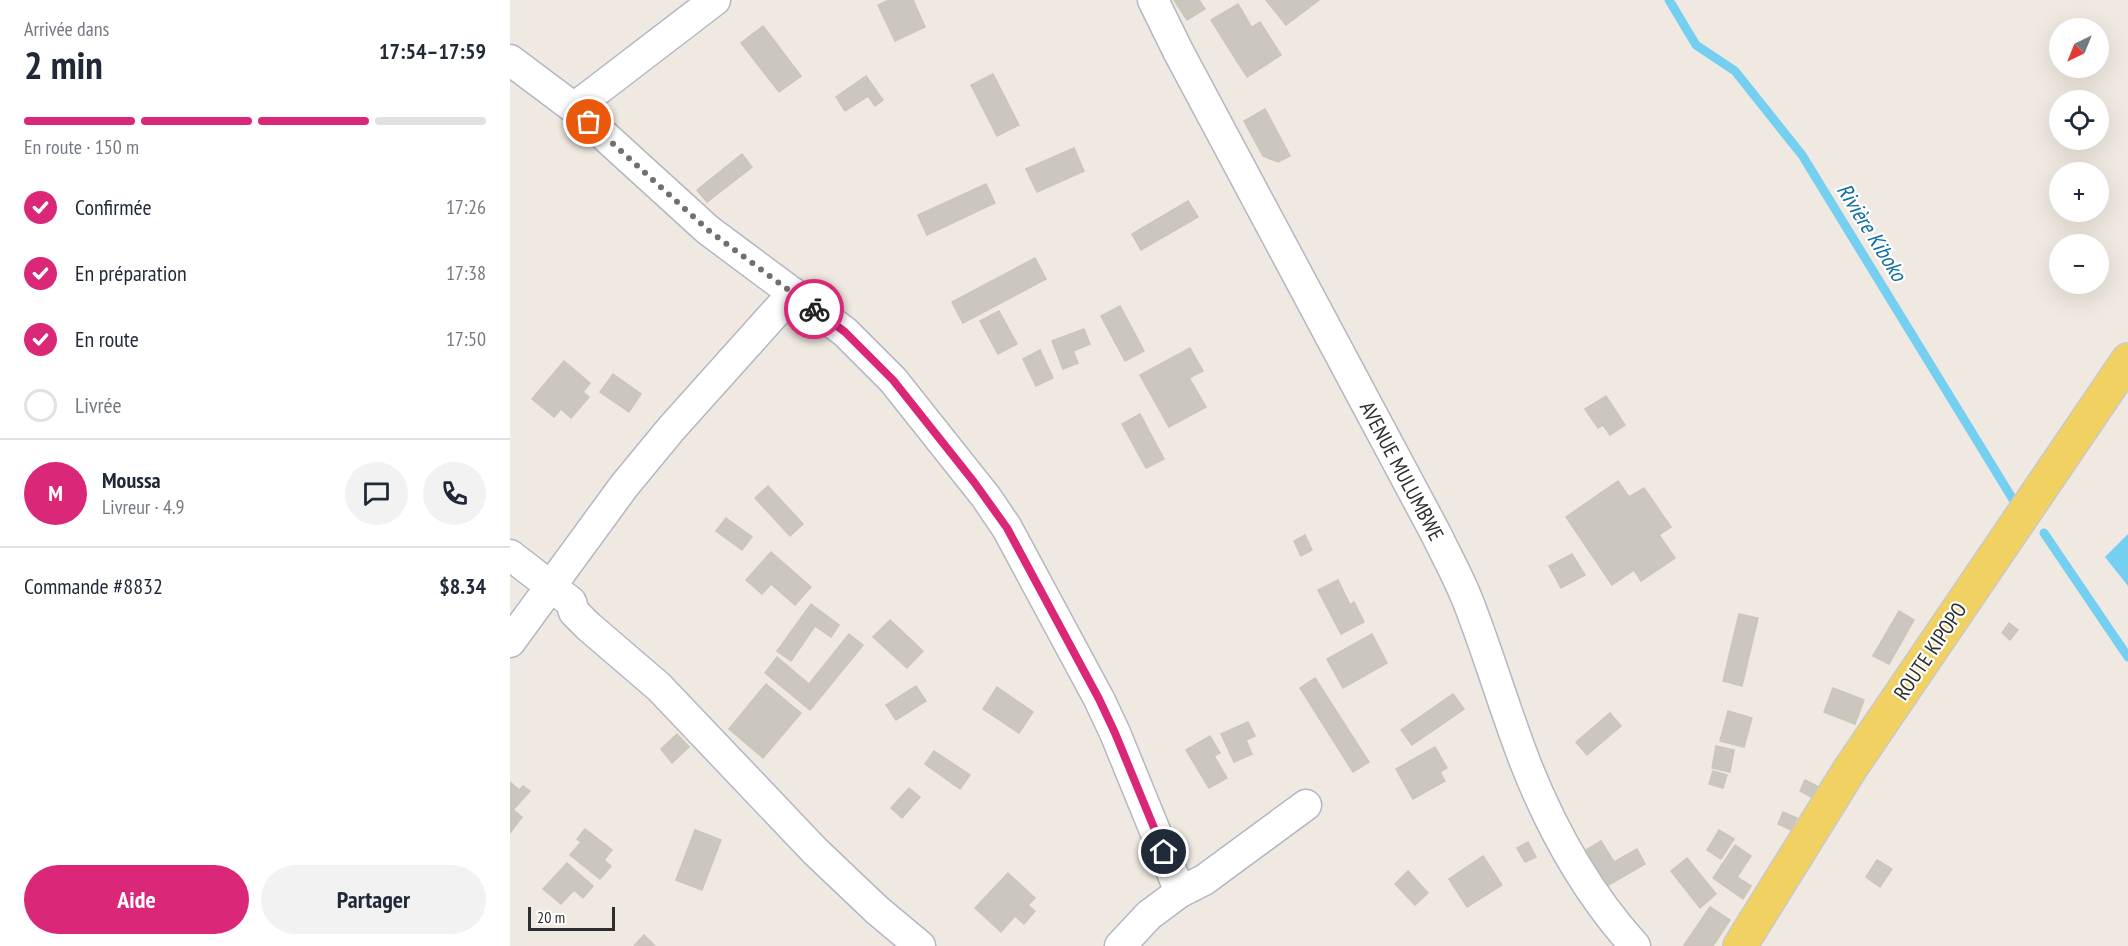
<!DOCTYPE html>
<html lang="fr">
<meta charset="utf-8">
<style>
body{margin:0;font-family:"PT Sans Narrow",sans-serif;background:#f2f2f3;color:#1f2937;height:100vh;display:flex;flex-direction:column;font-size:22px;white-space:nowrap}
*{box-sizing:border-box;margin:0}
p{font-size:20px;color:#747a83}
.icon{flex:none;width:33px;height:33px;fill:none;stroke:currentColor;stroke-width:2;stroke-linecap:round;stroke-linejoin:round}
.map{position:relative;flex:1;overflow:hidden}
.panel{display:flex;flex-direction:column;background:#fff;width:510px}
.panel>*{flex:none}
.needle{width:39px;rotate:223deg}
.tools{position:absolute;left:1539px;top:18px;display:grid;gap:12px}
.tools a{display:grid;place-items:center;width:60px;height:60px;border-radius:50%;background:#fff;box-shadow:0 6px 24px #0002;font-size:30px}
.scale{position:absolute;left:18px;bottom:15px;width:87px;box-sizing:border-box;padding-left:6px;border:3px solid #2e2e2e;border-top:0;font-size:16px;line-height:21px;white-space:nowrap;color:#2e2e2e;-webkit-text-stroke:4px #fff;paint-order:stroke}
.pin{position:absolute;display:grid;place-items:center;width:51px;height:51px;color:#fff;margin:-26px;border:3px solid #fff;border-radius:50%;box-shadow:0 2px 6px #0007}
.courier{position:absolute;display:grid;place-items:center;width:60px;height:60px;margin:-30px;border:4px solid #db2777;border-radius:50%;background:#fff;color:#222;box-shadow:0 2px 8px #0007}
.head em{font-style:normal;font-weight:800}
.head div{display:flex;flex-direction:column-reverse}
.head{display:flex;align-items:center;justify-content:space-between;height:102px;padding:0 24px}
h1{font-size:39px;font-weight:800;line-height:45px}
.bar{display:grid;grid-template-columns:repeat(4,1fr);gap:9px 6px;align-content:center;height:72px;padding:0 24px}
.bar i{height:8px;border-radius:4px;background:#e0e1e3}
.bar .current{background:#db2777}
.bar p{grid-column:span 4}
.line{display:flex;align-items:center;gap:15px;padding:0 24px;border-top:2px solid #e0e1e3}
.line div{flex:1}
.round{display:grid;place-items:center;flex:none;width:63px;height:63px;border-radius:32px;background:#f2f2f3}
ol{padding:0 24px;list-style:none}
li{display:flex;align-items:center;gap:18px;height:66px}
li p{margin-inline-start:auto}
li .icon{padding:6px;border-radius:50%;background:#db2777;color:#fff;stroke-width:4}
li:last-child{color:#747a83}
li i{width:33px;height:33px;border:3px solid #e0e1e3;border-radius:50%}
.cta{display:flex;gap:12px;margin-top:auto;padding:12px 24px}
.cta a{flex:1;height:69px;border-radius:36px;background:#db2777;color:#fff;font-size:24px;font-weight:800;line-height:69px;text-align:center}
.cta a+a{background:#f2f2f3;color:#1f2937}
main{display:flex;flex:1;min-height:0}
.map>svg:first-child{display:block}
.water{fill:#75cff0}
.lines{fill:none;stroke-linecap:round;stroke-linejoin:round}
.stream{stroke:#75cff0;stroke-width:9}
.building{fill:#cbc7bf;stroke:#cbc5ba;stroke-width:1.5}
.minor-casing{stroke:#b4b7c1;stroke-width:33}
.major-casing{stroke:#c9c9c9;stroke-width:36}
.minor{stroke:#fff;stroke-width:30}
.major{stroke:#f2d163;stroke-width:33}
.done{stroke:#726f6d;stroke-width:6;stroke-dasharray:0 10.8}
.route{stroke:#db2777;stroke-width:8}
.labels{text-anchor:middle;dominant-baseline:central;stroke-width:4.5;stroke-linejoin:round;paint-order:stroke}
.street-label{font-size:21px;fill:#2e2e2e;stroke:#fff}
.water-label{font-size:22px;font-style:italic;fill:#0d6fa3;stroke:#fff}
</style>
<main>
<section class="panel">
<div class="head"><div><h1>2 min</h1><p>Arrivée dans</p></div><em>17:54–17:59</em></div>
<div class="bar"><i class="current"></i><i class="current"></i><i class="current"></i><i></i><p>En route · 150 m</p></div>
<ol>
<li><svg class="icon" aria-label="check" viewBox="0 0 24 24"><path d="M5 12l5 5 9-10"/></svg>Confirmée<p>17:26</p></li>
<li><svg class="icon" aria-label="check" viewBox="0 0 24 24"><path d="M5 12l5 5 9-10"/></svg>En préparation<p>17:38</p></li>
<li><svg class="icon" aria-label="check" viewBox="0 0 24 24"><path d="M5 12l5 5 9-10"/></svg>En route<p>17:50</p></li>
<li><i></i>Livrée</li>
</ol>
<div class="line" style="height:108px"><b class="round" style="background:#db2777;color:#fff">M</b><div><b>Moussa</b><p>Livreur · 4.9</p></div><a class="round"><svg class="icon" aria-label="chat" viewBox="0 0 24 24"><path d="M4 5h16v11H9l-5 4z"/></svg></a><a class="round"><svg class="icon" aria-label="phone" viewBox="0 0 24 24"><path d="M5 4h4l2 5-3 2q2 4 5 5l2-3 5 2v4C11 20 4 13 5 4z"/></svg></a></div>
<div class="line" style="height:78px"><div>Commande #8832</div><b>$8.34</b></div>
<div class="cta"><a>Aide</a><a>Partager</a></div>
</section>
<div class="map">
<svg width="1618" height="946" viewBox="0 0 1618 946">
<rect width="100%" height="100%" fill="#efe9e1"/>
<!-- water -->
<path class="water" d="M1618,534V586L1595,557Z"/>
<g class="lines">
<!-- stream -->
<g class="stream">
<path d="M1159,0L1186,45L1225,71L1292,155L1507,506"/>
<path d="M1534,533L1618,657"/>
</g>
</g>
<!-- building -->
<g class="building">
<path d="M379,0H403L415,27L385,41L368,5Z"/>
<path d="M664,0H689L695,9L677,20Z"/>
<path d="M756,0H809L776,25Z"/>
<path d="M728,4L742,28L716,44L701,20Z"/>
<path d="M750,22L771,55L737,77L716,44Z"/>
<path d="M253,26L291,76L269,92L231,43Z"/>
<path d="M483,74L509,125L487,136L461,85Z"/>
<path d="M356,76L373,100L365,106L358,96L335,111L326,97Z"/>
<path d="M755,109L780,156L768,162L753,156L734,121Z"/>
<path d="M564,148L574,171L527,192L516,169Z"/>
<path d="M232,154L242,167L197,202L187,190Z"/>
<path d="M476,184L485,203L417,235L408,215Z"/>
<path d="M678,201L688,217L631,250L622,234Z"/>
<path d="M525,258L536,279L453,323L442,302Z"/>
<path d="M610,306L634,351L615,361L591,316Z"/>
<path d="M489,311L507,344L488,354L470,321Z"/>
<path d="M574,329L580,344L563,351L568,363L553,369L542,341Z"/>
<path d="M680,348L693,371L679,378L696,407L659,427L630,375Z"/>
<path d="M530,350L543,378L526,386L513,359Z"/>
<path d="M54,361L80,383L73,392L79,397L61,418L51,409L44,417L22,399Z"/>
<path d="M103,374L131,394L119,412L90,392Z"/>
<path d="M1096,396L1115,425L1100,435L1093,425L1088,428L1075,409Z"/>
<path d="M630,414L654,459L636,468L612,424Z"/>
<path d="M1108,481L1119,497L1134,488L1161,527L1149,535L1165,558L1131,581L1124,570L1102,585L1056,517Z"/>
<path d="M258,486L293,524L280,536L245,498Z"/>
<path d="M216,518L242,537L232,550L206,531Z"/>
<path d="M795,535L802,550L791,556L784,541Z"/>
<path d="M261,552L301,587L285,605L261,584L252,594L236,580Z"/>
<path d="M1062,554L1075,575L1051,588L1039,566Z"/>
<path d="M828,580L840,605L844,602L854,622L831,634L808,590Z"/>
<path d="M301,604L329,625L321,637L305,626L281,661L267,651Z"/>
<path d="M1389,611L1404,620L1379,664L1363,656Z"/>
<path d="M1229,614L1248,618L1232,686L1213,681Z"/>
<path d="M380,620L413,651L397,668L363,637Z"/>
<path d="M1499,623L1508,630L1500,640L1492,633Z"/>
<path d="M339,634L353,645L300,710L255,673L267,657L299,684Z"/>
<path d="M862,634L877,663L833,688L817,659Z"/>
<path d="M805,678L859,762L843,772L790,688Z"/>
<path d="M256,684L291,713L253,758L219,729Z"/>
<path d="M406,686L416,701L386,720L376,705Z"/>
<path d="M487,687L523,712L509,733L473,709Z"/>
<path d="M1323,688L1354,700L1345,724L1314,712Z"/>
<path d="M943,694L954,709L902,745L891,730Z"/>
<path d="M1218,711L1242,718L1234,747L1210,741Z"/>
<path d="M1100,713L1111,726L1077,755L1066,742Z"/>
<path d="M738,722L745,736L736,740L742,754L724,762L711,734Z"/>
<path d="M167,734L179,747L162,763L151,749Z"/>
<path d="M700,736L710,753L704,756L717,778L699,788L676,750Z"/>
<path d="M1206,746L1224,750L1220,772L1202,768Z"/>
<path d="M925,747L937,768L930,772L935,781L903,799L886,769Z"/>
<path d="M424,751L460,775L450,789L415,764Z"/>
<path d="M1203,771L1217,775L1213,788L1199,784Z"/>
<path d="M1295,780L1309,787L1303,798L1290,791Z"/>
<path d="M0,782L9,790L13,786L20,791L3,810L0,807Z"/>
<path d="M399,788L410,797L392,818L381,808Z"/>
<path d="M0,807L12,817L0,833Z"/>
<path d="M1273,812L1287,818L1281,830L1268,824Z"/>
<path d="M75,829L102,850L94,860L101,866L90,879L60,855L71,842L67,839Z"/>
<path d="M185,830L211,840L192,890L166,880Z"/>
<path d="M1209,830L1224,839L1211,859L1197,850Z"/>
<path d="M1091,841L1104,862L1127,849L1135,864L1092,889L1071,853Z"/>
<path d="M1018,842L1026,857L1015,862L1007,848Z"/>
<path d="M1225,845L1241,856L1227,877L1241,886L1233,899L1203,878Z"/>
<path d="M973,856L992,885L957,907L939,879Z"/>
<path d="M1177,858L1206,894L1190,908L1161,871Z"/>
<path d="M1367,860L1382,869L1370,887L1356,877Z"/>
<path d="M57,863L83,886L73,898L64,890L51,904L33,889Z"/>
<path d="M898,871L918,893L905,905L885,884Z"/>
<path d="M498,873L525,898L518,905L525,911L514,924L505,916L491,932L465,908Z"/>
<path d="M1200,907L1220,920L1203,946H1176L1174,945Z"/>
<path d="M134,935L145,946H124Z"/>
</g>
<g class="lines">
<defs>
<g id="minor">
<path d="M643,0L668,51L926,534C937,557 950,580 959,604C980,658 996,714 1017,767C1043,832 1078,894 1125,946"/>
<path d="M0,60L64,108L198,230L335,332L383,380L476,497L497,528L589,699L605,733L670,892"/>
<path d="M64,108L205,0"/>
<path d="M0,555L61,602L64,612L78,626L149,687L305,851L367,910L410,946"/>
<path d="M0,642L114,486L161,429L283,293"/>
<path d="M610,946L639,915L670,892L694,880L796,805"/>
</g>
<path id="major" d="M1230,946L1340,769L1618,360"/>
</defs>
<!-- minor casing -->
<use href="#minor" class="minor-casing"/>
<!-- major casing -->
<use href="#major" class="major-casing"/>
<!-- minor -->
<use href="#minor" class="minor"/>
<!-- major -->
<use href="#major" class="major"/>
</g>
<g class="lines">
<!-- done -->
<path class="done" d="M79,122L198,230L304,309"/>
<!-- route -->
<path class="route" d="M304,309L335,332L383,380L464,482L497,528L589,699L605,733L654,852"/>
</g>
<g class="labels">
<!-- street labels -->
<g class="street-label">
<text transform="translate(892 471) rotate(62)">AVENUE MULUMBWE</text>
<text transform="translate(1420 651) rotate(-56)">ROUTE KIPOPO</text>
</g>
<!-- water labels -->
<g class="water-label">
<text transform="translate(1362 232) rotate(58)">Rivière Kiboko</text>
</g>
</g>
</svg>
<div class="tools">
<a><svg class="needle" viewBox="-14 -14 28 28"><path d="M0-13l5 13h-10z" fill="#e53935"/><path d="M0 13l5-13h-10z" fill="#747a83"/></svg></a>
<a><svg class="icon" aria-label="locate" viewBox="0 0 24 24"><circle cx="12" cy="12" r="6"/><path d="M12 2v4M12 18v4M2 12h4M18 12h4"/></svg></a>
<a>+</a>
<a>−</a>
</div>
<div class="scale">20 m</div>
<div class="pin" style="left:79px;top:122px;background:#ea580c"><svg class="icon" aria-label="bag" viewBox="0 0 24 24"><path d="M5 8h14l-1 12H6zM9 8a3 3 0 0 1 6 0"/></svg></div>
<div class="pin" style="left:654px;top:852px;background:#1f2937"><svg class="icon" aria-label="home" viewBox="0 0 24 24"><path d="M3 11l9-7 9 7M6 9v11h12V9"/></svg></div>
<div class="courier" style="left:304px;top:309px"><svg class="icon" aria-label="bike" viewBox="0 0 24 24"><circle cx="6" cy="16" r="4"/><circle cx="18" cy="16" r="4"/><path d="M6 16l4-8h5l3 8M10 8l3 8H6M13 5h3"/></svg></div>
</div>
</main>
